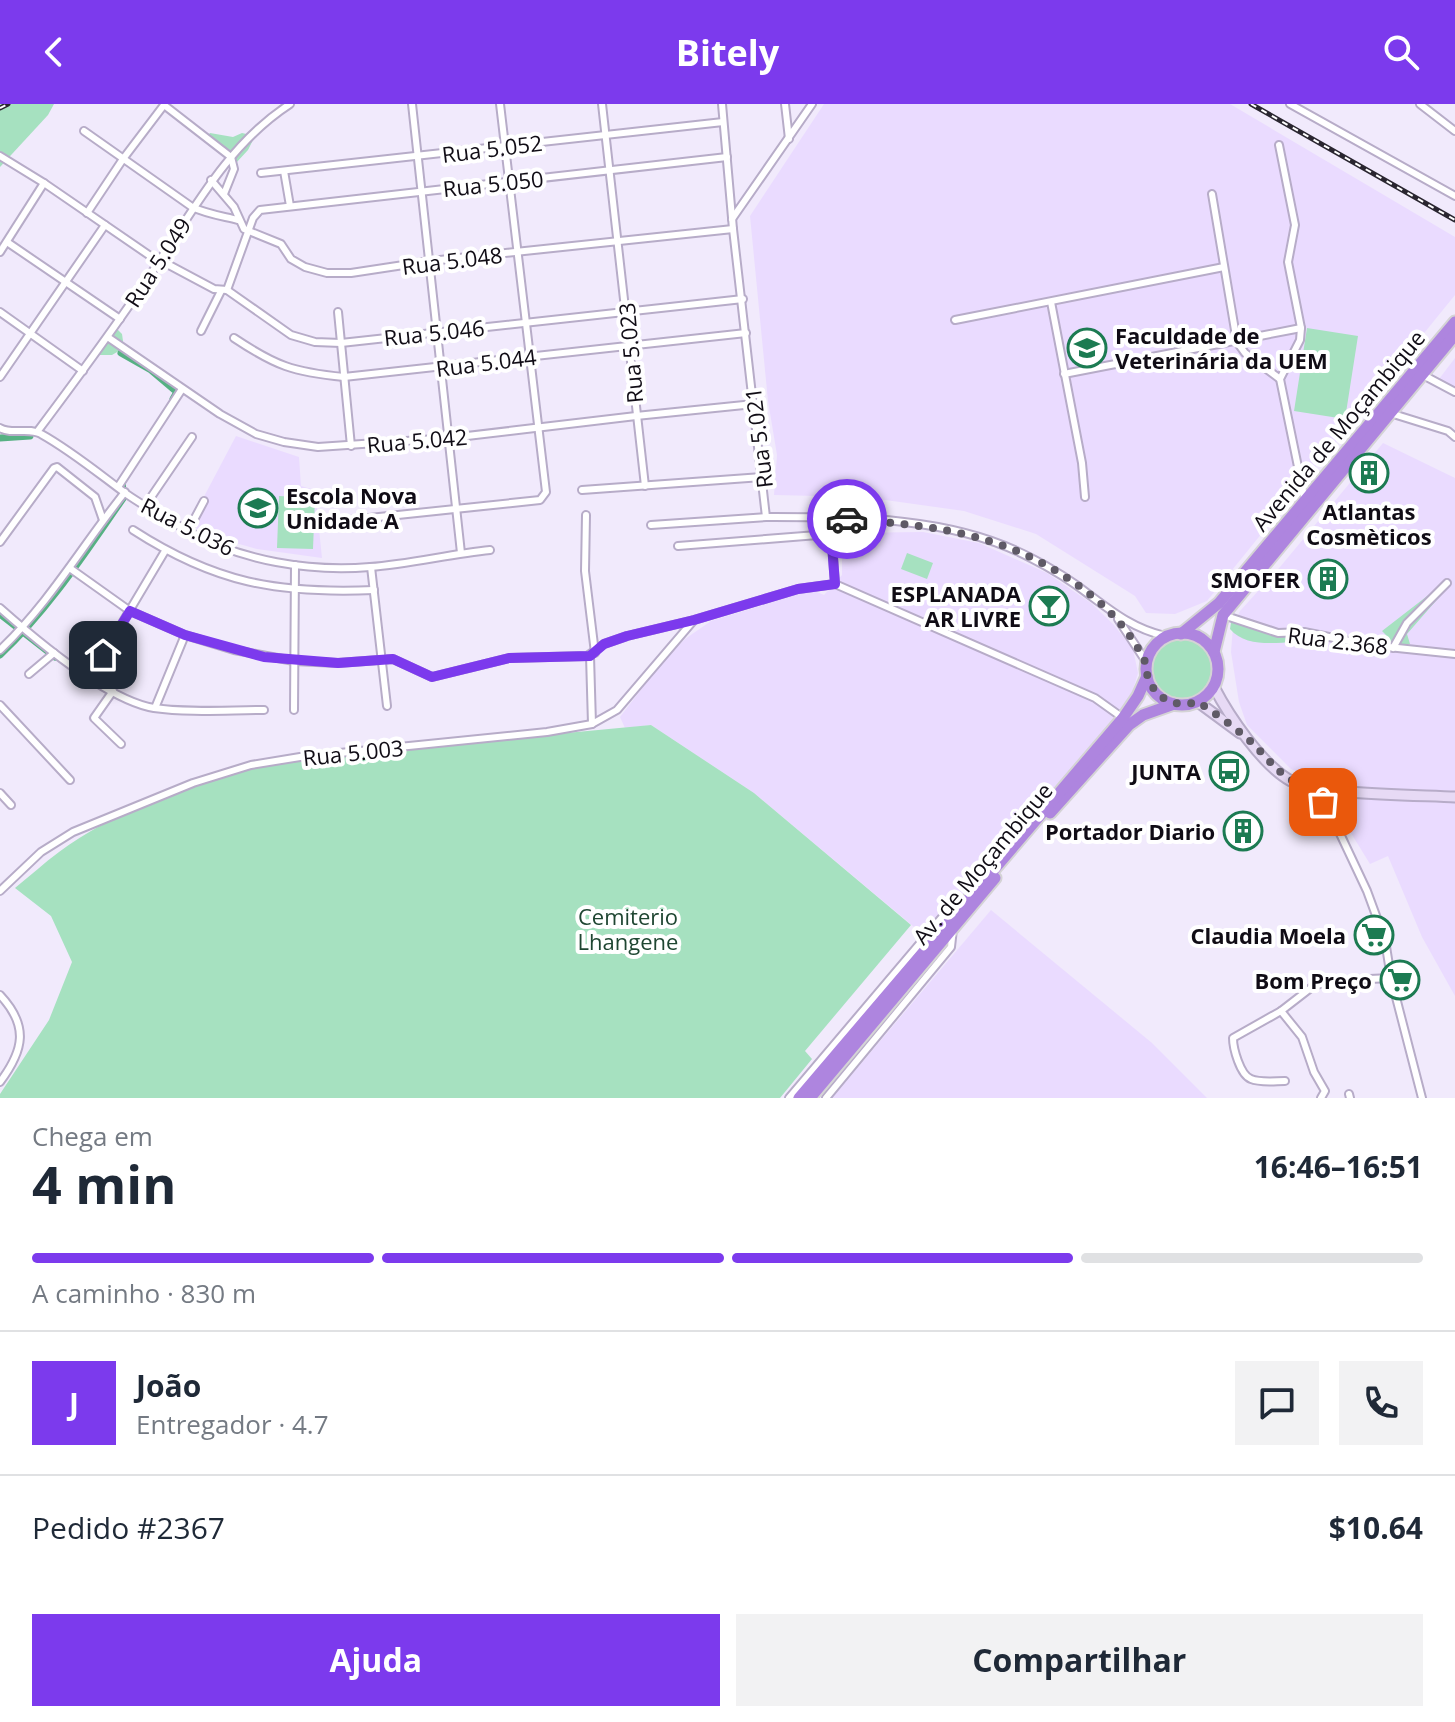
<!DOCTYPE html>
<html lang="pt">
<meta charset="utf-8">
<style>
body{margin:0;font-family:"Open Sans",sans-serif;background:#f2f2f3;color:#1f2937;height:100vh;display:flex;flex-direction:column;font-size:30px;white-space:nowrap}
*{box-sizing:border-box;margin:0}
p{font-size:26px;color:#747a83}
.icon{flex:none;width:44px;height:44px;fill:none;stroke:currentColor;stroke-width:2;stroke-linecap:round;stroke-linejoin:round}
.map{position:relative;height:994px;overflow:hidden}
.details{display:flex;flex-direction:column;background:#fff;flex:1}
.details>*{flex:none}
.pin{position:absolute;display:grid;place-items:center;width:68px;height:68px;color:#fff;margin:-34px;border-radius:16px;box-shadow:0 4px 12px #0006}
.courier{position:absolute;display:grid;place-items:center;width:80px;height:80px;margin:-40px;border:6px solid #7c3aed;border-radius:50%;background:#fff;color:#222;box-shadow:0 2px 10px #0007}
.summary em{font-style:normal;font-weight:700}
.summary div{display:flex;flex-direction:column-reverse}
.summary{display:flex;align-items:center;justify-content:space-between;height:136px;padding:0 32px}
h1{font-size:52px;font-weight:700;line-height:60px}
.bar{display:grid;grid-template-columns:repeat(4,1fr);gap:12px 8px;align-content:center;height:96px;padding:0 32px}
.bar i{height:10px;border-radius:6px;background:#e0e1e3}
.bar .on{background:#7c3aed}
.bar p{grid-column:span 4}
.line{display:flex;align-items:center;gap:20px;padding:0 32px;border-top:2px solid #e0e1e3}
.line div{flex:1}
.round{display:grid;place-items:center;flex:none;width:84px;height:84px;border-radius:0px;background:#f2f2f3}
.primary-button{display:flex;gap:16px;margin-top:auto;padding:16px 32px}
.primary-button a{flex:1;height:92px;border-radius:0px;background:#7c3aed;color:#fff;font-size:32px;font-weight:700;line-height:92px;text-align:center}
.primary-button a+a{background:#f2f2f3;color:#1f2937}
header{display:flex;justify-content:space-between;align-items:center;height:104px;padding:0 32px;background:#7c3aed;color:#fff;font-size:36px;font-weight:700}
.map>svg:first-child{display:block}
.built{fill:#eadbff}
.green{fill:#a6e1c0}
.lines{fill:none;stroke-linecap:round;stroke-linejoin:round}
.canal{stroke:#56b183;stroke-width:7}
.street-casing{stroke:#b7acc8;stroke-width:10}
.secondary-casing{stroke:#b7acc8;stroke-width:13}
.highway-casing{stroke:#d4d3d5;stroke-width:15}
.street{stroke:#fff;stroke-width:6}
.secondary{stroke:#e7daf5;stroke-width:9}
.highway{stroke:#ae85df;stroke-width:11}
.rail-casing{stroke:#2a2630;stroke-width:5}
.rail{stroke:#fff;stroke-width:2;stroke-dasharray:6;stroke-linecap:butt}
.done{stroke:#5f5a66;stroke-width:8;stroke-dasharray:0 14.4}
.route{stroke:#7c3aed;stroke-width:10}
.labels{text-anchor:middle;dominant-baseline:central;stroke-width:8;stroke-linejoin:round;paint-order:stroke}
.street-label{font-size:22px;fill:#100c15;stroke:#fff}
.poi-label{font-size:22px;font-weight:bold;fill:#100c15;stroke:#fff;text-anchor:end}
.park-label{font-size:22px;fill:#1f4632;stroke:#fff}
</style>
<header><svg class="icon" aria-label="back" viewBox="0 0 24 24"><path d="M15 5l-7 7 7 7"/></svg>Bitely<svg class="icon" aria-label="search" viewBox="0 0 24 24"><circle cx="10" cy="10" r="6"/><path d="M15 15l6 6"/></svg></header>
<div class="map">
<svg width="1455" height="994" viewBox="0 0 1455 994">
<rect width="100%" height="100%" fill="#f1eafc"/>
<!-- built -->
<g class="built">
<path d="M824,0H1230L1455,133V191L1207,497L1175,510L1146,509L1135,492L1036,430L964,407L864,393L774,391L777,351L768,297L750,112Z"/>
<path d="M1455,254V288L1436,279Z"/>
<path d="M236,332L299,353L301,382L315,386L322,454L257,445L218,434L189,421Z"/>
<path d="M1383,339L1455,374V892L1422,833L1388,752L1370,760L1338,708L1334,700L1335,678L1314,675L1291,665L1247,621L1239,598L1231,548L1233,522L1240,507L1280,463Z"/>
<path d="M923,428L979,439L1047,469L1091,499L1113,520L1133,545L1138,569L1132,589L1115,617L926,833L754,689L651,621L625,624L620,613L663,557L685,535L711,517L812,486L824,491L842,471V429Z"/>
<path d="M991,806L1152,939L1207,994H832Z"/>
</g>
<!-- green -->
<g class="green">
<path d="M0,0H54L48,11L0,63Z"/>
<path d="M210,29L233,33L242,29L255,32L248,46L236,59L204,36Z"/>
<path d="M113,221L122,230L124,244L112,251H98L95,247Z"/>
<path d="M1307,224L1358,232L1345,315L1294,307Z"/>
<path d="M279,392L315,394L313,445L277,444Z"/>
<path d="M907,449L933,459L927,475L901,465Z"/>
<path d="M1444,479L1448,483L1407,530L1410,540L1397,542L1382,539L1386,531L1382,527Z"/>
<path d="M1232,512L1278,531H1300L1294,538C1273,539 1245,543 1230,525Z"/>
<circle cx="1178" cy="563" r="34"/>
<path d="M651,621L754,689L911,821L805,947L812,955L780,994H0V990L49,916L72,858L51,812L15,784C30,772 44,759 59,748C124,700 222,669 301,654Z"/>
</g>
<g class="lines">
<!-- canal -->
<g class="canal">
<path d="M121,249L151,266L177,288L173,295"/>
<path d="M0,334L30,332"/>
<path d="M0,510L55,553"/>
<path d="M0,551C49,505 85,449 124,393L122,379L125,373"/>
</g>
<defs>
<g id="street">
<path d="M412,0L461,449"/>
<path d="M602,0L645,382"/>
<path d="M722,0L733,125L766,413C853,413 951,412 1029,453C1051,464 1072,477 1091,492C1115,510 1135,525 1165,532"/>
<path d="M785,0L789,35"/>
<path d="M1290,0L1455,92"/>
<path d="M1420,0L1455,27"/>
<path d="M84,27L192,103C207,110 222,112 238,116"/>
<path d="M1279,41L1295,121L1288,158L1301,224L1300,236L1280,275L1305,397"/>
<path d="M0,52L44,79L159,158"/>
<path d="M284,67L290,102"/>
<path d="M261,69L723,18"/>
<path d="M211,76L234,103L244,125L281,140L291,155L305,163L327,169H351L430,157L733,125"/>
<path d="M1212,90L1237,238L1245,249L1280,275"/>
<path d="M87,109L123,55L164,1L231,53L234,65L224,90"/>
<path d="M732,115L812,0"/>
<path d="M7,138L120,215"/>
<path d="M0,148L44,79"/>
<path d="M169,161L214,185L227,186"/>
<path d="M227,186L253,114L260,106L727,53"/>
<path d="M227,186L291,231L315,238L341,239L743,195"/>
<path d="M1051,198L1082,359L1085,393"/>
<path d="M0,208L83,267"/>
<path d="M338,208L351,342"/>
<path d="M955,216L1224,163"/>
<path d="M201,227L221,187"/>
<path d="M109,234L220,310L256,330L284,338L318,343L450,334L636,312L754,300"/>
<path d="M234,234C276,262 293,268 344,273L746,229"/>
<path d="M1064,270L1301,224"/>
<path d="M1423,271L1455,288"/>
<path d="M0,273L105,121"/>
<path d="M1390,309L1448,327L1455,333"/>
<path d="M0,324C12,331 29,323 41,330C70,346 98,369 125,389C145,403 167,415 188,427C242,457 309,468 370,463C410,460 450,450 490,446"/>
<path d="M37,328C79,272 120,217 158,159C196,101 230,39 290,0"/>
<path d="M118,383L182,285"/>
<path d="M582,386L762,373"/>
<path d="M145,402L192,333"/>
<path d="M586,411L585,467L595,549"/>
<path d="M830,414L835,480"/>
<path d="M322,419L540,396L546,388L500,0"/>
<path d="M651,421L766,413"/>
<path d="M133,426C215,479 277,490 374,486"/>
<path d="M188,427L204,397"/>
<path d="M0,438L54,364L57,363L95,393L103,416"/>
<path d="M678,442L830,430"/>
<path d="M371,463L387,602"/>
<path d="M71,465L130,507L185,531L234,546L294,557L338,559L393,555L432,573L509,554L587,552L604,540L627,532L694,516L798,485L835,480L1095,594L1123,614"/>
<path d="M0,504C35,535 106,596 154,604C189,609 228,606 264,606"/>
<path d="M1223,511L1278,529L1304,528L1369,541L1455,550"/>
<path d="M1118,515L1145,556"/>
<path d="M1393,544L1407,519L1447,479"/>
<path d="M0,546C50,498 82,442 125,388"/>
<path d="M590,552L592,620"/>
<path d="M29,570L54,549"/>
<path d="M90,573L165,447"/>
<path d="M113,587L94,614L121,640"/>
<path d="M0,601L70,676"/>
<path d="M155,604L185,531"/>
<path d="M294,606L295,461"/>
<path d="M1319,685L1367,787L1385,836L1391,874"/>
<path d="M0,689L11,701"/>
<path d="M0,787L41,748L73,728L193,679L251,661L300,653L547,628L592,620L617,606L694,516"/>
<path d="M0,891C29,922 24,946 0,978"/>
<path d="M1281,907L1302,933L1314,968L1325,987L1321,994"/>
<path d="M1285,977C1275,977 1260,979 1251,975C1240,971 1233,944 1233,934L1281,907L1312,883L1327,877L1391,874L1422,994"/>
<path d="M1349,990L1350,994"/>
<path d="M789,994L944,811L958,804"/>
<path d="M826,994L951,843L953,825"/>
</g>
<g id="secondary">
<path d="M1214,583C1229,612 1262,661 1291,677C1315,691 1421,691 1455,693"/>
<path d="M1198,598L1240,629"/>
</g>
<g id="highway">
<circle cx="1182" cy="565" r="36"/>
<path d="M1181,530L1219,499L1455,218"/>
<path d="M1214,548L1223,511L1455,231"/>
<path d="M1050,709L1129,621L1143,611L1174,600"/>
<path d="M799,994L1123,614L1138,592L1147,572"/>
<path d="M810,994L995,774"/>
</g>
</defs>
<!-- street casing -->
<use href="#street" class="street-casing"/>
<!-- secondary casing -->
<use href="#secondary" class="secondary-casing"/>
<!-- highway casing -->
<use href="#highway" class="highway-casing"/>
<!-- street -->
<use href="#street" class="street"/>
<!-- secondary -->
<use href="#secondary" class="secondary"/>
<!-- highway -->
<use href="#highway" class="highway"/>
<defs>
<g id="rail">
<path d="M1251,0L1455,116"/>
<path d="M0,4L8,0"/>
</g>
</defs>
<!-- rail casing -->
<use href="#rail" class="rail-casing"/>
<!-- rail -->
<use href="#rail" class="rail"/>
</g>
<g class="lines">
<!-- done -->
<path class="done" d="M847,415C941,422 1016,431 1092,492C1114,510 1130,529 1143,553C1146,558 1145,564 1147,570C1154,595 1174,604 1198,598C1215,609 1233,622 1249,636C1274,659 1281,679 1319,685L1323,698"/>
<!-- route -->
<path class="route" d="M103,551L130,507L185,531L264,553L338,559L393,555L432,573L509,554L590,552L604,540L627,532L694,516L798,485L835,480L830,414L847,415"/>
</g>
<!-- icons -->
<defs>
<symbol id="university-ring" viewBox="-11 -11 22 22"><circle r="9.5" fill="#fff" stroke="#1c7b52" stroke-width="1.5"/><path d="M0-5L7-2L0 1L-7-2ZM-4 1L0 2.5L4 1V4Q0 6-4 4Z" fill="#1c7b52"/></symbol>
<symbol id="building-ring" viewBox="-11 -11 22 22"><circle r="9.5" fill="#fff" stroke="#1c7b52" stroke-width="1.5"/><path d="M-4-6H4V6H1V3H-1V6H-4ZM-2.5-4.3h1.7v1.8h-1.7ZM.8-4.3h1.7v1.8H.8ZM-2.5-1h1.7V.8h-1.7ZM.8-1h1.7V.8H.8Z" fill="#1c7b52"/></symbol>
<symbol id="school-ring" viewBox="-11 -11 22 22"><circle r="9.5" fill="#fff" stroke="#1c7b52" stroke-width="1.5"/><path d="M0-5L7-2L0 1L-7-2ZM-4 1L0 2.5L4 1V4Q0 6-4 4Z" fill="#1c7b52"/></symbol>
<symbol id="bar-ring" viewBox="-11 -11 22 22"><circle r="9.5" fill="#fff" stroke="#1c7b52" stroke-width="1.5"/><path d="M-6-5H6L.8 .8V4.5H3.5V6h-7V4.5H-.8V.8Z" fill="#1c7b52"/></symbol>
<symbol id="bus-ring" viewBox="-11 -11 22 22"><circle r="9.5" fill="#fff" stroke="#1c7b52" stroke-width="1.5"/><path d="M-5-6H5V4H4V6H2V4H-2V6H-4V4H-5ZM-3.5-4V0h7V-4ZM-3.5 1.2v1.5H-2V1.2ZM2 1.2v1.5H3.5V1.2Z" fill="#1c7b52"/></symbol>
<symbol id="supermarket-ring" viewBox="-11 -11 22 22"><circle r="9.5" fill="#fff" stroke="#1c7b52" stroke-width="1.5"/><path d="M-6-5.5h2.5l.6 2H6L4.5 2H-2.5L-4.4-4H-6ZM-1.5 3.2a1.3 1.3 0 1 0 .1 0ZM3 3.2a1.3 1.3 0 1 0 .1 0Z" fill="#1c7b52"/></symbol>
</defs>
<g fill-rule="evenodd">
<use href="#university-ring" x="1065" y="222" width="44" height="44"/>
<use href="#building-ring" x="1347" y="347" width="44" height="44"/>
<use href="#school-ring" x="236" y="382" width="44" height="44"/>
<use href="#building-ring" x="1306" y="453" width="44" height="44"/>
<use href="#bar-ring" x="1027" y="480" width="44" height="44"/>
<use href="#bus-ring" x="1207" y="645" width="44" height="44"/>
<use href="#building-ring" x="1221" y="705" width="44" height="44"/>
<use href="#supermarket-ring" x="1352" y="809" width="44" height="44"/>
<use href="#supermarket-ring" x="1378" y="854" width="44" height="44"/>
</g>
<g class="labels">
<!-- street labels -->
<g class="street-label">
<text transform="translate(492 44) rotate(-7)">Rua 5.052</text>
<text transform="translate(493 79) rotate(-6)">Rua 5.050</text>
<text transform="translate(452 156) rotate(-7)">Rua 5.048</text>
<text transform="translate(157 158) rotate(-57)">Rua 5.049</text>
<text transform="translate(434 228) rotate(-6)">Rua 5.046</text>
<text transform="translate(630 249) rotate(-95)">Rua 5.023</text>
<text transform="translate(486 258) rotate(-7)">Rua 5.044</text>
<text transform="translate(1338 326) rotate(-50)">Avenida de Moçambique</text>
<text transform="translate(758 334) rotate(-97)">Rua 5.021</text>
<text transform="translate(417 336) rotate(-5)">Rua 5.042</text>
<text transform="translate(188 422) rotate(27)">Rua 5.036</text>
<text transform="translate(1338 536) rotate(7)">Rua 2.368</text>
<text transform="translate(353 648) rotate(-6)">Rua 5.003</text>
<text transform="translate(982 759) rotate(-50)">Av. de Moçambique</text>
</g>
<!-- poi labels -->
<g class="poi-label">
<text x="1115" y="231" text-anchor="start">Faculdade de<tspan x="1115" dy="25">Veterinária da UEM</tspan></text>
<text x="286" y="391" text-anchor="start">Escola Nova<tspan x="286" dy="25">Unidade A</tspan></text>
<text x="1369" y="407" text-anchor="middle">Atlantas<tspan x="1369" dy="25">Cosmèticos</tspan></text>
<text x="1300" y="475">SMOFER</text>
<text x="1021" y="489">ESPLANADA<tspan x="1021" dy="25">AR LIVRE</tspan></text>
<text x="1201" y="667">JUNTA</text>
<text x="1215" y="727">Portador Diario</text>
<text x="1346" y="831">Claudia Moela</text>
<text x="1372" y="876">Bom Preço</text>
</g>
<!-- park labels -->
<g class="park-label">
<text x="628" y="812">Cemiterio<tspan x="628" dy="25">Lhangene</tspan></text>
</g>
</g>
</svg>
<div class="pin" style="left:1323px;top:698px;background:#ea580c"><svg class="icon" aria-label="bag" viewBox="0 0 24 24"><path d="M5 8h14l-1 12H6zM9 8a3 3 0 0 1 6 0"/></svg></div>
<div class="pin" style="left:103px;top:551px;background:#1f2937"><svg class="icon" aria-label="home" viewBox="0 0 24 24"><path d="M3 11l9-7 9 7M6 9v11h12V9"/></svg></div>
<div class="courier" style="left:847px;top:415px"><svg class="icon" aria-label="car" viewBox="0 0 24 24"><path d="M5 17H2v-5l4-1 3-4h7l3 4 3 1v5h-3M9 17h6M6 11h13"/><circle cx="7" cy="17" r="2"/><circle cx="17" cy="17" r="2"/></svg></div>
</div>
<section class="details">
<div class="summary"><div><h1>4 min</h1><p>Chega em</p></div><em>16:46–16:51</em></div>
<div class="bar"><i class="on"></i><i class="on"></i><i class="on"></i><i></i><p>A caminho · 830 m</p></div>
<div class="line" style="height:144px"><b class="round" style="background:#7c3aed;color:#fff">J</b><div><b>João</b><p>Entregador · 4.7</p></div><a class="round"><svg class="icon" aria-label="chat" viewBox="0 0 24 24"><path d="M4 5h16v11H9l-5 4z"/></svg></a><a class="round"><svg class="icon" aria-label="phone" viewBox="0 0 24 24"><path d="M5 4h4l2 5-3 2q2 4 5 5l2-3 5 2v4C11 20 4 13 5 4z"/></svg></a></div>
<div class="line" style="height:104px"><div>Pedido #2367</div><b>$10.64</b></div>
<div class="primary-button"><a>Ajuda</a><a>Compartilhar</a></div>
</section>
